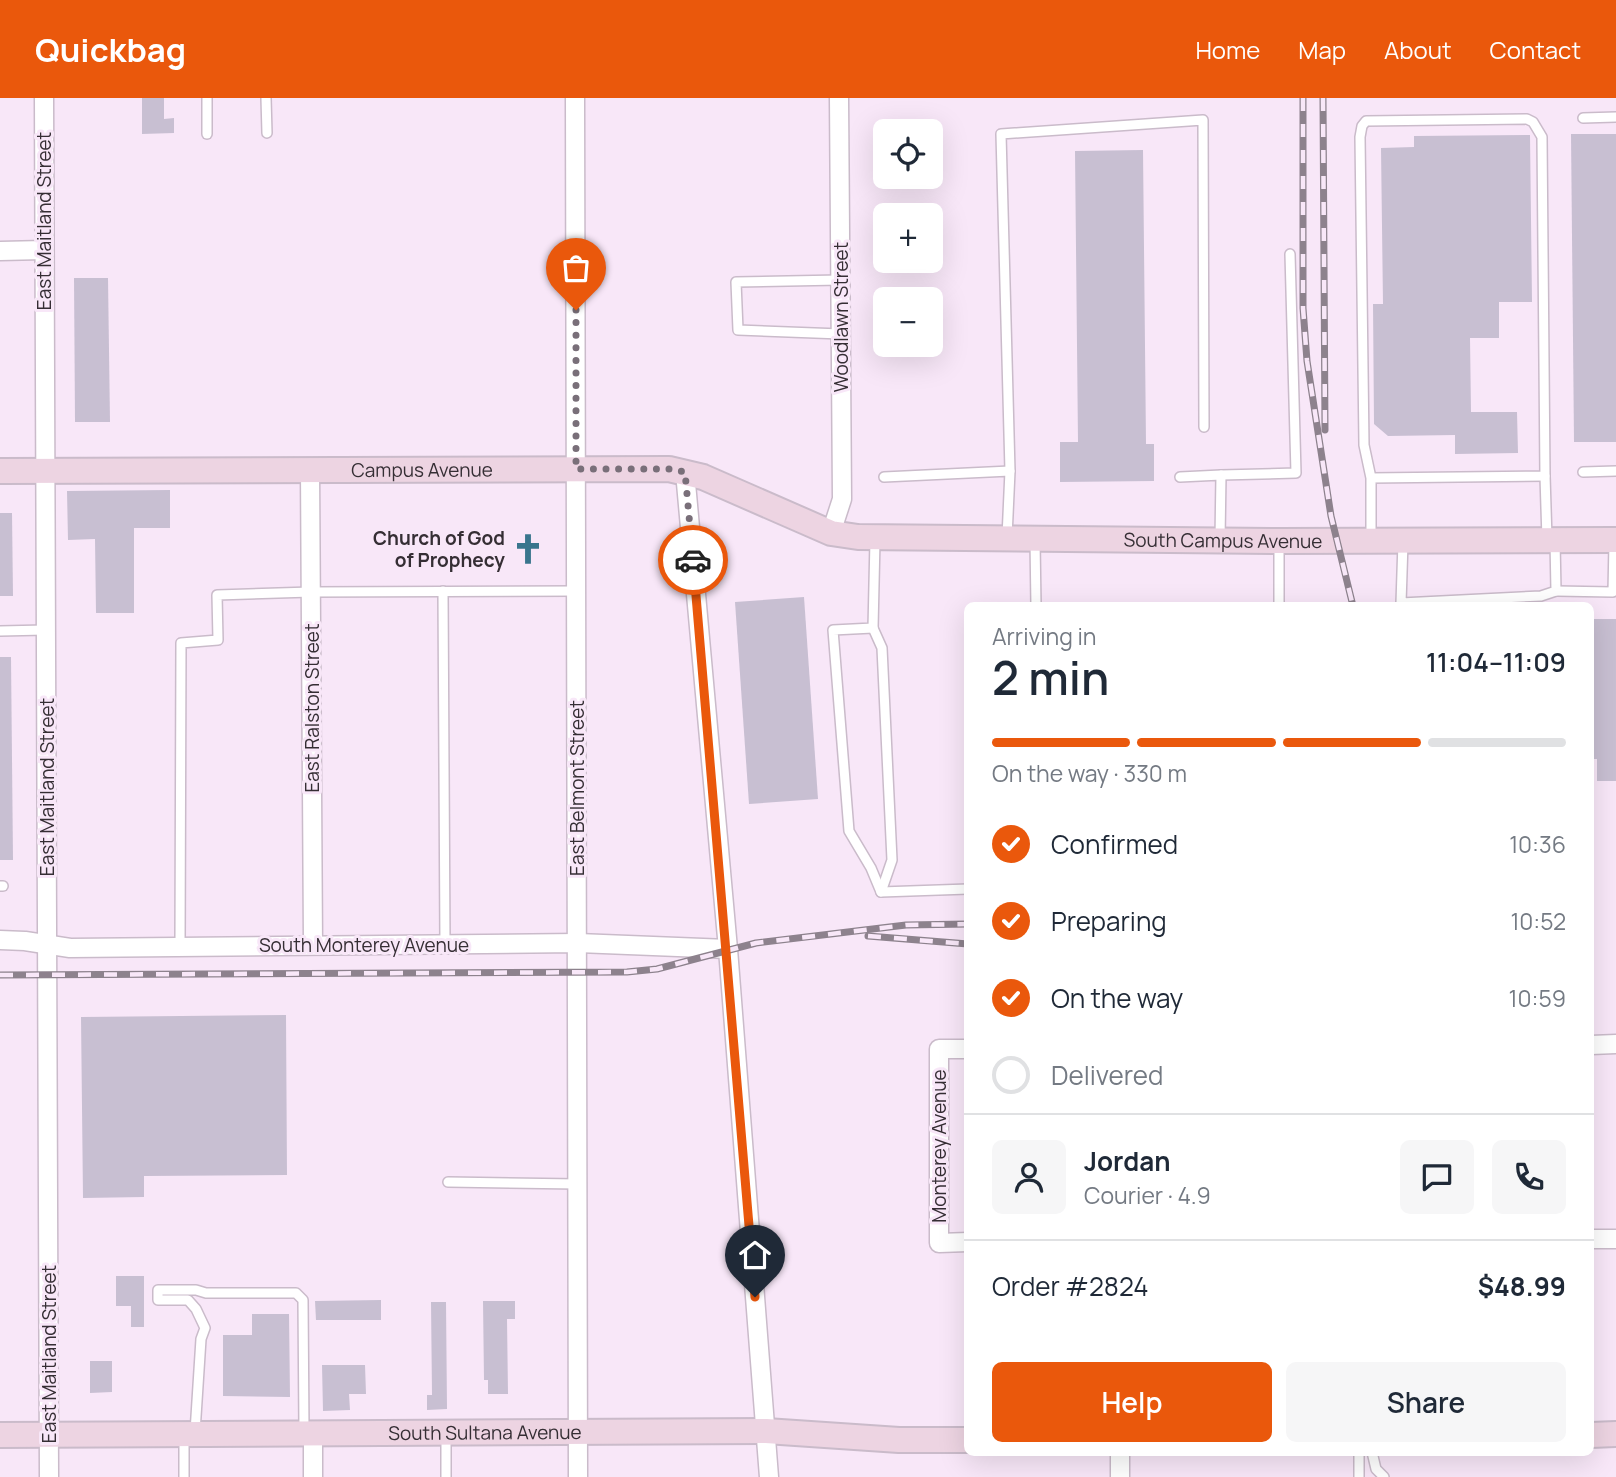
<!DOCTYPE html>
<meta charset="utf-8">
<style>
body{margin:0;font-family:Manrope,sans-serif;background:#f6f6f7;color:#1f2937;height:100vh;display:flex;flex-direction:column;font-size:26px;white-space:nowrap}
*{box-sizing:border-box;margin:0}
p{font-size:23px;color:#747a83}
.icon{flex:none;width:38px;height:38px;fill:none;stroke:currentColor;stroke-width:2;stroke-linecap:round;stroke-linejoin:round}
.map{position:relative;flex:1;overflow:hidden}
.drawer{position:absolute;left:964px;top:504px;width:630px;height:854px;display:flex;flex-direction:column;background:#fff;border-radius:10px;box-shadow:0 7px 28px #0002}
.drawer>*{flex:none}
.tools{position:absolute;left:873px;top:21px;display:grid;gap:14px}
.tools a{display:grid;place-items:center;width:70px;height:70px;border-radius:10px;background:#fff;box-shadow:0 7px 28px #0002;font-size:35px}
.pin{position:absolute;display:grid;place-items:center;width:60px;height:60px;color:#fff;margin:-72px -30px;border-radius:50% 50% 50% 0;rotate:-45deg;box-shadow:0 0 7px #0007}
.pin .icon{rotate:45deg}
.courier{position:absolute;display:grid;place-items:center;width:70px;height:70px;margin:-35px;border:5px solid #ea580c;border-radius:50%;background:#fff;color:#222;box-shadow:0 2px 9px #0007}
.headline em{font-style:normal;font-weight:600}
.headline div{display:flex;flex-direction:column-reverse}
.headline{display:flex;align-items:center;justify-content:space-between;height:119px;padding:0 28px}
h1{font-size:46px;font-weight:600;line-height:52px}
.bar{display:grid;grid-template-columns:repeat(4,1fr);gap:10px 7px;align-content:center;height:84px;padding:0 28px}
.bar i{height:9px;border-radius:5px;background:#e0e1e3}
.bar .current{background:#ea580c}
.bar p{grid-column:span 4}
.line{display:flex;align-items:center;gap:18px;padding:0 28px;border-top:2px solid #e0e1e3}
.line div{flex:1}
.round{display:grid;place-items:center;flex:none;width:74px;height:74px;border-radius:10px;background:#f6f6f7}
ol{padding:0 28px;list-style:none}
li{display:flex;align-items:center;gap:21px;height:77px}
li p{margin-inline-start:auto}
li .icon{padding:7px;border-radius:50%;background:#ea580c;color:#fff;stroke-width:4}
li:last-child{color:#747a83}
li i{width:38px;height:38px;border:4px solid #e0e1e3;border-radius:50%}
.action{display:flex;gap:14px;margin-top:auto;padding:14px 28px}
.action a{flex:1;height:80px;border-radius:10px;background:#ea580c;color:#fff;font-size:28px;font-weight:600;line-height:80px;text-align:center}
.action a+a{background:#f6f6f7;color:#1f2937}
header{display:flex;align-items:center;gap:42px;box-sizing:border-box;height:98px;padding:0 35px;background:#ea580c;color:#fff}
header strong{font-size:33px}
nav{display:flex;gap:38px;margin-inline-start:auto;font-size:24px}
.map>svg:first-child{display:block}
.building{fill:#c8bfd2}
.lines{fill:none;stroke-linecap:round;stroke-linejoin:round}
.lane-casing{stroke:#cabbca;stroke-width:12}
.street-casing{stroke:#cabbca;stroke-width:21}
.secondary-casing{stroke:#cabbca;stroke-width:28}
.lane{stroke:#fff;stroke-width:9}
.street{stroke:#fff;stroke-width:18}
.secondary{stroke:#edd4e2;stroke-width:24}
.rail-casing{stroke:#8d828d;stroke-width:7}
.rail{stroke:#f8e7f8;stroke-width:4.5;stroke-dasharray:13;stroke-linecap:butt}
.done{stroke:#796f79;stroke-width:7;stroke-dasharray:0 12.6}
.route{stroke:#ea580c;stroke-width:9}
.labels{text-anchor:middle;dominant-baseline:central;stroke-width:6;stroke-linejoin:round;paint-order:stroke}
.street-label{font-size:19px;fill:#352e34;stroke:#f8e7f8}
.poi-label{font-size:19px;font-weight:bold;fill:#352e34;stroke:#f8e7f8;text-anchor:end}
</style>
<header>
<strong>Quickbag</strong>
<nav><a>Home</a><a>Map</a><a>About</a><a>Contact</a></nav>
</header>
<div class="map">
<svg width="1616" height="1379" viewBox="0 0 1616 1379">
<rect width="100%" height="100%" fill="#f8e7f8"/>
<!-- building -->
<g class="building">
<path d="M142,0H164V21L174,20V35L142,36Z"/>
<path d="M1571,36H1616V344H1574Z"/>
<path d="M1530,37L1532,204H1499V240H1470L1471,314H1517L1518,355L1455,356V337L1388,338L1374,326L1373,206H1383L1381,50L1414,49V38Z"/>
<path d="M1143,52L1146,346H1154V383L1060,384V344H1078L1075,53Z"/>
<path d="M74,180H108L110,324H75Z"/>
<path d="M170,392V430H134V515H96L95,441L68,442L67,393Z"/>
<path d="M0,415H12L13,498H0Z"/>
<path d="M804,499L818,701L749,706L735,504Z"/>
<path d="M1591,521H1616V683H1597V661H1591Z"/>
<path d="M0,559H11L13,762H0Z"/>
<path d="M286,917L287,1077L144,1078V1099L83,1100L81,919Z"/>
<path d="M116,1178H144V1229H131V1208H116Z"/>
<path d="M381,1202V1222H316L315,1203Z"/>
<path d="M483,1203H515V1221H507L508,1296H488V1282H484Z"/>
<path d="M431,1204H446L447,1311L427,1312V1297H432Z"/>
<path d="M252,1216H289L290,1299L223,1298V1237H252Z"/>
<path d="M90,1263H112V1294L90,1295Z"/>
<path d="M322,1267H365L366,1296H349L350,1312L323,1313Z"/>
</g>
<g class="lines">
<defs>
<g id="lane">
<path d="M207,0V36"/>
<path d="M266,0L267,35"/>
<path d="M1583,20L1616,19"/>
<path d="M840,182L736,184L738,232L841,236"/>
<path d="M1010,373L1001,36L1203,22L1204,329"/>
<path d="M1583,374L1616,373"/>
<path d="M1221,377L1296,375L1290,156"/>
<path d="M1545,378L1547,441"/>
<path d="M884,379L1010,373L1007,439"/>
<path d="M1180,379L1221,377L1220,441"/>
<path d="M1371,441V380L1364,347L1360,39L1362,28L1366,23L1527,21L1533,24L1542,39L1545,378L1371,380"/>
<path d="M875,442L873,530L833,532L849,733L871,770L881,794L968,791"/>
<path d="M1035,443L1036,508"/>
<path d="M1403,444L1401,505L1541,498L1556,493L1555,443"/>
<path d="M1279,446V508"/>
<path d="M443,493L445,846"/>
<path d="M1556,493L1613,494L1614,444"/>
<path d="M873,530L882,550L892,762L881,794"/>
<path d="M0,533L45,532"/>
<path d="M0,788H3"/>
<path d="M180,848L181,545L218,542L217,497L311,494L577,493"/>
<path d="M448,1084L578,1086"/>
<path d="M195,1334L201,1241L205,1230L196,1211L188,1202H158V1192H196L206,1195H296L303,1202L304,1333"/>
<path d="M446,1335V1379"/>
<path d="M1359,1354V1379"/>
<path d="M1372,1354L1376,1371L1384,1379"/>
<path d="M184,1379V1337"/>
</g>
<g id="street">
<path d="M44,0L49,1379"/>
<path d="M575,0L578,1379"/>
<path d="M0,153L44,152"/>
<path d="M310,372L313,847"/>
<path d="M685,374L728,851L769,1379"/>
<path d="M831,435L842,401L839,0"/>
<path d="M0,842L25,843L70,850L578,845L728,851"/>
<path d="M1591,947L1616,946"/>
<path d="M968,951H939V1145L968,1144"/>
<path d="M1591,1141H1616"/>
<path d="M313,1335V1379"/>
<path d="M1120,1354V1379"/>
</g>
<g id="secondary">
<path id="s1" d="M0,373L669,371L703,379L831,435L858,439L1279,443L1616,442"/>
<path id="s2" d="M0,1337L766,1333L899,1342H968"/>
<path d="M1591,1337L1616,1336"/>
</g>
</defs>
<!-- lane casing -->
<use href="#lane" class="lane-casing"/>
<!-- street casing -->
<use href="#street" class="street-casing"/>
<!-- secondary casing -->
<use href="#secondary" class="secondary-casing"/>
<!-- lane -->
<use href="#lane" class="lane"/>
<!-- street -->
<use href="#street" class="street"/>
<!-- secondary -->
<use href="#secondary" class="secondary"/>
<defs>
<g id="rail">
<path d="M1303,0V210L1307,263L1331,418L1353,508"/>
<path d="M1323,0L1325,332"/>
<path d="M868,838L968,846"/>
<path d="M0,877L627,874L657,871L756,845L906,827L968,826"/>
</g>
</defs>
<!-- rail casing -->
<use href="#rail" class="rail-casing"/>
<!-- rail -->
<use href="#rail" class="rail"/>
</g>
<g class="lines">
<!-- done -->
<path class="done" d="M576,212V371H669L685,374L693,462"/>
<!-- route -->
<path class="route" d="M693,462L755,1199"/>
</g>
<!-- icons -->
<defs>
<symbol id="church-bare" viewBox="-9 -9 18 18"><path d="M-1.2-6h2.4v3.5h3.3v2.4h-3.3V6h-2.4V-.1h-3.3v-2.4h3.3Z" fill="#39758d" stroke="#f8e7f8" stroke-width="2.5" paint-order="stroke"/></symbol>
</defs>
<g fill-rule="evenodd">
<use href="#church-bare" x="506" y="429" width="44" height="44"/>
</g>
<g class="labels">
<!-- street labels -->
<g class="street-label">
<text transform="translate(44 123) rotate(-90)">East Maitland Street</text>
<text transform="translate(841 219) rotate(-90)">Woodlawn Street</text>
<text stroke="none"><textPath href="#s1" startOffset="422">Campus Avenue</textPath></text>
<text stroke="none"><textPath href="#s1" startOffset="1236">South Campus Avenue</textPath></text>
<text transform="translate(312 610) rotate(-90)">East Ralston Street</text>
<text transform="translate(47 689) rotate(-90)">East Maitland Street</text>
<text transform="translate(577 690) rotate(-90)">East Belmont Street</text>
<text x="364" y="847">South Monterey Avenue</text>
<text transform="translate(939 1048) rotate(-90)">Monterey Avenue</text>
<text transform="translate(49 1256) rotate(-90)">East Maitland Street</text>
<text stroke="none"><textPath href="#s2" startOffset="485">South Sultana Avenue</textPath></text>
</g>
<!-- poi labels -->
<g class="poi-label">
<text x="505" y="440">Church of God<tspan x="505" dy="22">of Prophecy</tspan></text>
</g>
</g>
</svg>
<div class="tools">
<a><svg class="icon" aria-label="locate" viewBox="0 0 24 24"><circle cx="12" cy="12" r="6"/><path d="M12 2v4M12 18v4M2 12h4M18 12h4"/></svg></a>
<a>+</a>
<a>−</a>
</div>
<div class="pin" style="left:576px;top:212px;background:#ea580c"><svg class="icon" aria-label="bag" viewBox="0 0 24 24"><path d="M5 8h14l-1 12H6zM9 8a3 3 0 0 1 6 0"/></svg></div>
<div class="pin" style="left:755px;top:1199px;background:#1f2937"><svg class="icon" aria-label="home" viewBox="0 0 24 24"><path d="M3 11l9-7 9 7M6 9v11h12V9"/></svg></div>
<div class="courier" style="left:693px;top:462px"><svg class="icon" aria-label="car" viewBox="0 0 24 24"><path d="M5 17H2v-5l4-1 3-4h7l3 4 3 1v5h-3M9 17h6M6 11h13"/><circle cx="7" cy="17" r="2"/><circle cx="17" cy="17" r="2"/></svg></div>
<section class="drawer">
<div class="headline"><div><h1>2 min</h1><p>Arriving in</p></div><em>11:04–11:09</em></div>
<div class="bar"><i class="current"></i><i class="current"></i><i class="current"></i><i></i><p>On the way · 330 m</p></div>
<ol>
<li><svg class="icon" aria-label="check" viewBox="0 0 24 24"><path d="M5 12l5 5 9-10"/></svg>Confirmed<p>10:36</p></li>
<li><svg class="icon" aria-label="check" viewBox="0 0 24 24"><path d="M5 12l5 5 9-10"/></svg>Preparing<p>10:52</p></li>
<li><svg class="icon" aria-label="check" viewBox="0 0 24 24"><path d="M5 12l5 5 9-10"/></svg>On the way<p>10:59</p></li>
<li><i></i>Delivered</li>
</ol>
<div class="line" style="height:126px"><a class="round"><svg class="icon" aria-label="person" viewBox="0 0 24 24"><circle cx="12" cy="8" r="4"/><path d="M4 21q1-7 8-7t8 7"/></svg></a><div><b>Jordan</b><p>Courier · 4.9</p></div><a class="round"><svg class="icon" aria-label="chat" viewBox="0 0 24 24"><path d="M4 5h16v11H9l-5 4z"/></svg></a><a class="round"><svg class="icon" aria-label="phone" viewBox="0 0 24 24"><path d="M5 4h4l2 5-3 2q2 4 5 5l2-3 5 2v4C11 20 4 13 5 4z"/></svg></a></div>
<div class="line" style="height:91px"><div>Order #2824</div><b>$48.99</b></div>
<div class="action"><a>Help</a><a>Share</a></div>
</section>
</div>
